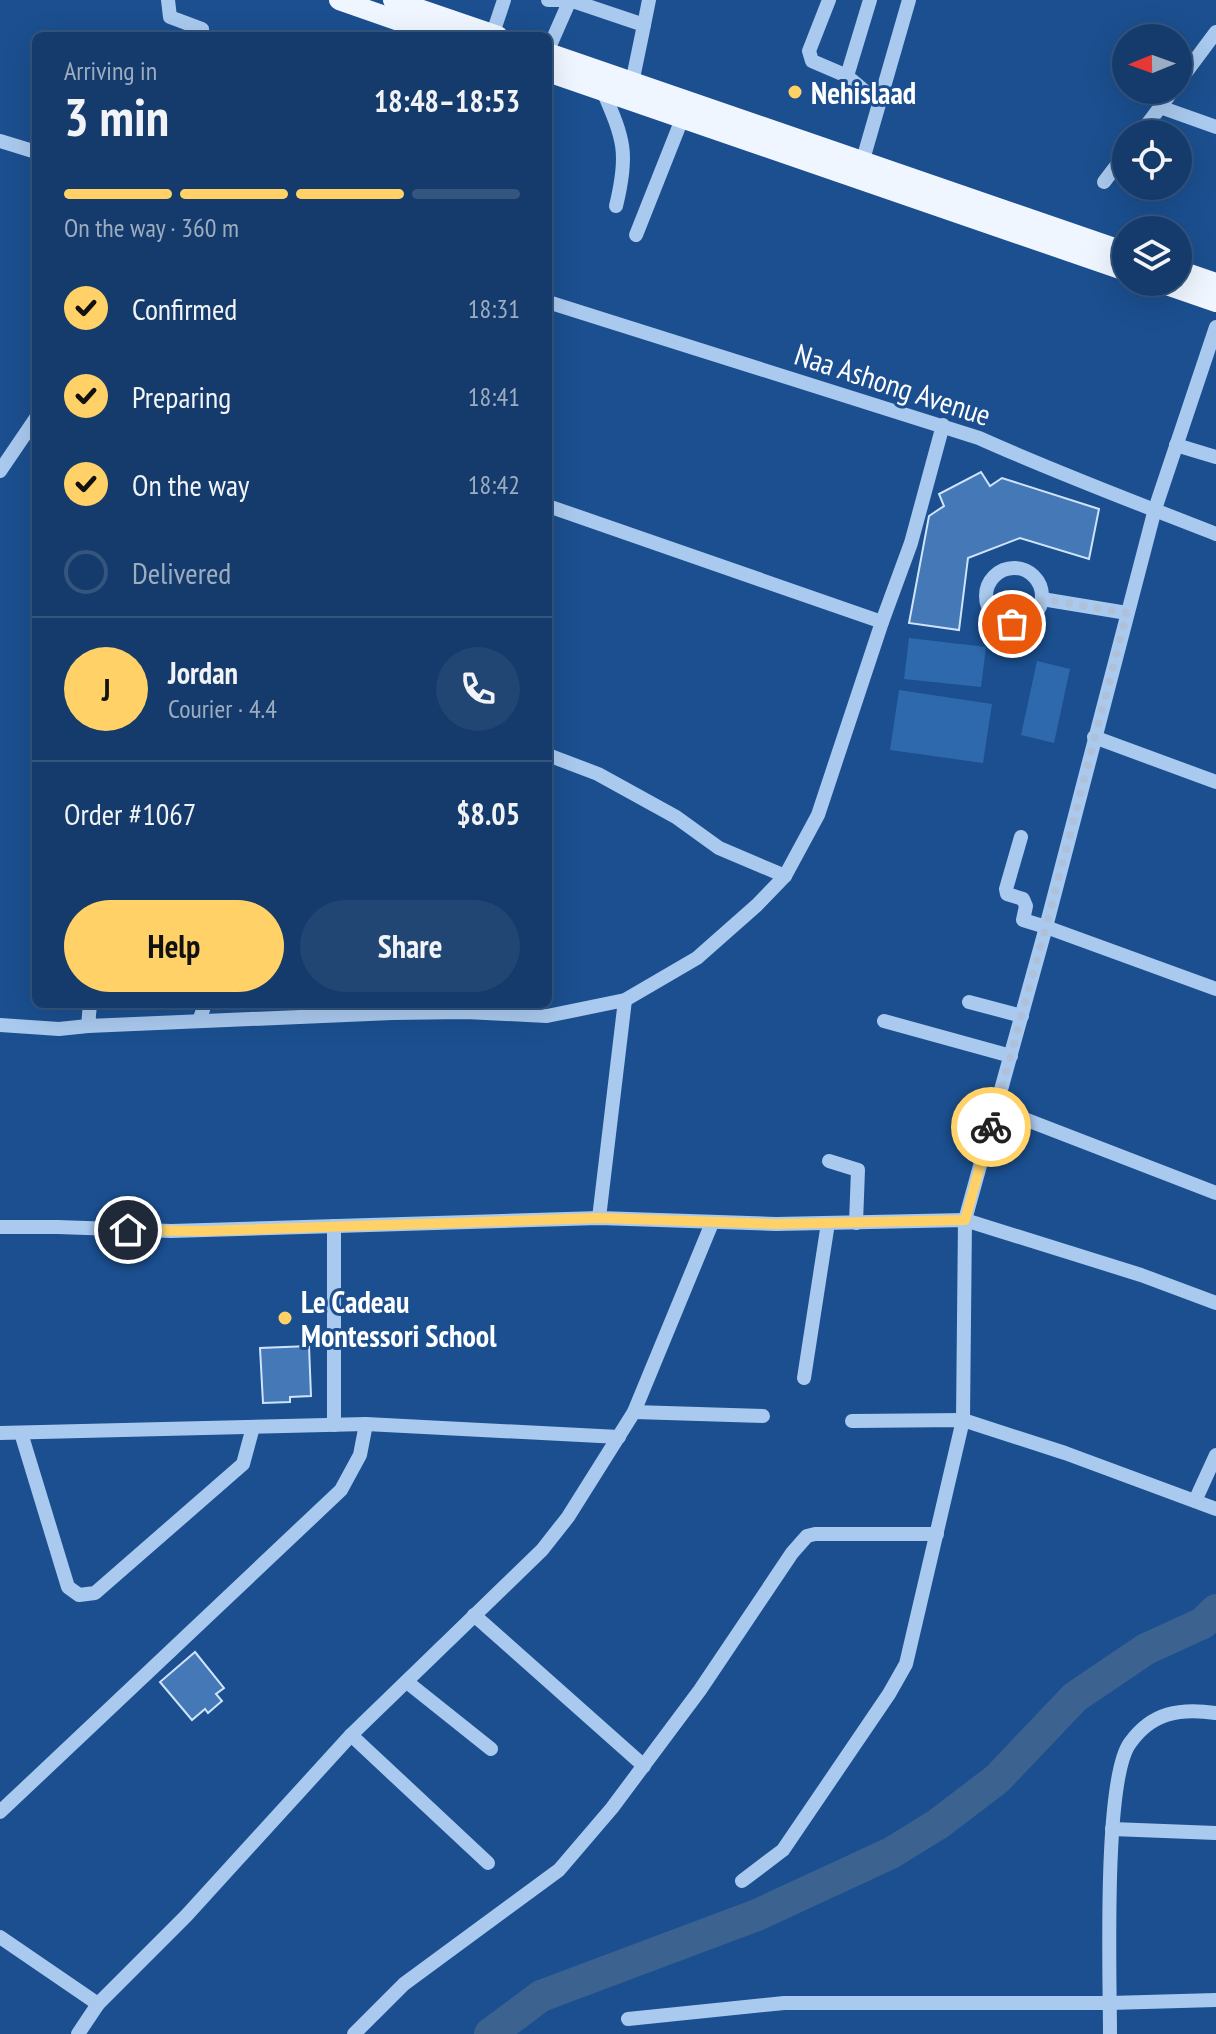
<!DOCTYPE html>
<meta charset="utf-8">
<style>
body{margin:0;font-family:"PT Sans Narrow",sans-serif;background:#214673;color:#f1f3f6;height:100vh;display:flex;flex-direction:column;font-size:30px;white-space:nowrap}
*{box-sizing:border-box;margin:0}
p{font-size:26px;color:#9dadc1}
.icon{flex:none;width:44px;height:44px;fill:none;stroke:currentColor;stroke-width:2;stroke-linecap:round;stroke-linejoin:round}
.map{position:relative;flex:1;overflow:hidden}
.drawer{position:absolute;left:32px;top:32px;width:520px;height:976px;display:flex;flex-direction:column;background:#143b6b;border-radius:12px;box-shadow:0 8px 32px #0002,0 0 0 2px #33557e}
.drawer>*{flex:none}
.needle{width:52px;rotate:269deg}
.buttons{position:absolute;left:1112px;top:24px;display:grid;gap:16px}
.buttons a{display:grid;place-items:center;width:80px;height:80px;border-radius:50%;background:#143b6b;box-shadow:0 8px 32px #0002,0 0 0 2px #33557e;font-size:40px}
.pin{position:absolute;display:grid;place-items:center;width:68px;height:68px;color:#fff;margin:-34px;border:4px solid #fff;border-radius:50%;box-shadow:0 2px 8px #0007}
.courier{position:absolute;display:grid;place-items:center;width:80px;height:80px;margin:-40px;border:6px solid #ffd166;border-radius:50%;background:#fff;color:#222;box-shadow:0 2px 10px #0007}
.summary em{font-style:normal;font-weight:700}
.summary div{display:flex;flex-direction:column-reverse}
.summary{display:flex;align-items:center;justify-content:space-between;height:136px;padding:0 32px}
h1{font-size:52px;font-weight:700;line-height:60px}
.bar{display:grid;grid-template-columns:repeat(4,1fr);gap:12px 8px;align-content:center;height:96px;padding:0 32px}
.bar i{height:10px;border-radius:6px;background:#33557e}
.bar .selected{background:#ffd166}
.bar p{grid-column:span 4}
.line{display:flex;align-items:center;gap:20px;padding:0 32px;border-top:2px solid #33557e}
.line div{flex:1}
.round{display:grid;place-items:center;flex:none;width:84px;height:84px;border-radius:42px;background:#214673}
ol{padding:0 32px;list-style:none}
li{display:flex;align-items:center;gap:24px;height:88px}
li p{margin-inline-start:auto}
li .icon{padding:8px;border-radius:50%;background:#ffd166;color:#111;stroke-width:4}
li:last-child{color:#9dadc1}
li i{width:44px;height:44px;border:4px solid #33557e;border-radius:50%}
.action{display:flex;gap:16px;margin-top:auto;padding:16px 32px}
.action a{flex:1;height:92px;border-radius:48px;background:#ffd166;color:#111;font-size:32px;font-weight:700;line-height:92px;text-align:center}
.action a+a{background:#214673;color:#f1f3f6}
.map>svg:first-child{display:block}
.green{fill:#2e69ad}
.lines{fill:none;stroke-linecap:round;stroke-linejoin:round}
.river{stroke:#3c6290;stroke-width:32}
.building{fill:#4478b7;stroke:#cfe3fa;stroke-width:2}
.minor{stroke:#a9c9ee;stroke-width:14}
.major{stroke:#f0f6ff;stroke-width:20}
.done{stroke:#afc1d8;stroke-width:8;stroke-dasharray:0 14.4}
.route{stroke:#ffd166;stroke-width:10}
.poi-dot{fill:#ffd166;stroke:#1b4f8f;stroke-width:3}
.labels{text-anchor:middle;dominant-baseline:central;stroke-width:6;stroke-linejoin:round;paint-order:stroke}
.poi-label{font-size:30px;font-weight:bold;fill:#fff;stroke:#1b4f8f;text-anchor:start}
.street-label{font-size:30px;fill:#fff;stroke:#1b4f8f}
</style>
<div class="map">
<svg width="1216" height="2034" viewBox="0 0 1216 2034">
<rect width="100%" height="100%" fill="#1b4f8f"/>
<!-- green -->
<g class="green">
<path d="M909,638L986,647L981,687L904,679Z"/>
<path d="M1037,661L1070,669L1054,743L1021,735Z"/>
<path d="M899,690L992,704L983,763L890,750Z"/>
</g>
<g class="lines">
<!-- river -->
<path class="river" d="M490,2034L541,1996L757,1915L891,1853L938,1824L997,1779L1075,1697L1146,1649L1203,1623L1216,1610"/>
</g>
<!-- building -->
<g class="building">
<path d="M981,472L990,486L1002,478L1099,509L1089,559L1020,538L968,558L959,630L909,623L929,516L944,506L939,494Z"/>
<path d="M309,1346L311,1396L290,1397V1402L263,1403L260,1348Z"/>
<path d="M195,1652L224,1688L216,1694L222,1701L208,1713L205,1709L192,1720L160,1682Z"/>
</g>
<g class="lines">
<!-- minor -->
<g class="minor">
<path d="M168,0L170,17L202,29"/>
<path d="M548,0H570"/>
<path d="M829,0L809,51L812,61L847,76L879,103"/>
<path d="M644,25L649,0"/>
<path d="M492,36L504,0"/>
<path d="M548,50L570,0L644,25L632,83"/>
<path d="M847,76L870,0"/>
<path d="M1178,83L1216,32"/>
<path d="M603,91C624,140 629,153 616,206"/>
<path d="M1160,107L1216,127"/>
<path d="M1140,134L1173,90"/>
<path d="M0,141L36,152"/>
<path d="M862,163L909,0"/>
<path d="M1104,182L1126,153"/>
<path d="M636,235L682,119"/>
<path d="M548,302L979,438C1057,473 1137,503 1216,534"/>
<path d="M1176,445L1216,457"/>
<path d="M0,471L36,418"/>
<path d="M548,506L882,622"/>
<circle cx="1014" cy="596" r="28"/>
<path d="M1042,599L1127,613"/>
<path d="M1094,737L1216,782"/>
<path d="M548,755L598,774L676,817L719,848L785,876"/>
<path d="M1021,837L1006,889L1007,894L1023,899L1026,906L1023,920L1046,927L1216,989"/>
<path d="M969,1002L1022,1016"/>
<path d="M90,1004L88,1026L392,1013L466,1012L547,1016L625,1000L697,958L757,905L785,876L818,815L882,622L911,543L943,425"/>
<path d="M199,1021L205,1004"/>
<path d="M884,1021L1011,1056"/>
<path d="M0,1025L59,1029L88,1026"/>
<path d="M996,1108L1216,1193"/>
<path d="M829,1161L858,1170L856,1223"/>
<path d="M599,1218L625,1000"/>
<path d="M0,1227H58L171,1231L599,1218L776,1224L965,1220L1141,1275L1216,1303"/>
<path d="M804,1378L828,1223"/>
<path d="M634,1412L763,1416"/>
<path d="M852,1421L963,1420L1065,1453L1216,1509"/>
<path d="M334,1425V1226"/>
<path d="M0,1433L366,1424L619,1437"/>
<path d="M21,1433L68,1587L79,1595L95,1593L243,1464L253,1427"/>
<path d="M1195,1501L1216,1455"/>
<path d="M474,1615L644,1766"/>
<path d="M407,1682L491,1749"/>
<path d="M351,1735L488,1863"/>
<path d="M0,1812L341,1490L360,1455L366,1424"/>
<path d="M1112,1829L1216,1833"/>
<path d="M742,1881L783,1850L889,1694L906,1664L963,1420L965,1220L1046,927L1155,509L1216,327"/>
<path d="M0,1937L98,2004"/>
<path d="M628,2019L784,2003H1110L1216,2000"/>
<path d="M78,2034L98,2004L186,1916L351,1735L542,1550L568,1517L634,1412L712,1223"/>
<path d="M354,2034L404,1984L559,1870L612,1808L700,1690L792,1553L807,1536L815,1534H937"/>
<path d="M1110,2034C1110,1979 1103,1780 1130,1743C1152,1712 1180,1708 1216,1713"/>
</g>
<!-- major -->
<g class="major">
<path d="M339,0L442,36"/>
<path d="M393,0L498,36"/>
<path d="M548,53L1126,252"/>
<path d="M548,72L1126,271"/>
<path d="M1178,270L1216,283"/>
<path d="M1158,282L1216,302"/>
</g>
</g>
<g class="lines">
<!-- done -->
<path class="done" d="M991,1127L1046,927L1127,613L1042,599C1038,615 1028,623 1012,624"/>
<!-- route -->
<path class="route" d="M128,1230L201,1231L599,1218L776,1224L965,1220L991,1127"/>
</g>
<!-- markers -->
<g class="poi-dot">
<circle cx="795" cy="92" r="8"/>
<circle cx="285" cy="1318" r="8"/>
</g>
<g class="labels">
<!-- poi labels -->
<g class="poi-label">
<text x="811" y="92">Nehislaad</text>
<text x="301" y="1301">Le Cadeau<tspan x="301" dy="34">Montessori School</tspan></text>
</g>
<!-- street labels -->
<g class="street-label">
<text transform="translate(893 384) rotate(18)">Naa Ashong Avenue</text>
</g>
</g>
</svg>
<div class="buttons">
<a><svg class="needle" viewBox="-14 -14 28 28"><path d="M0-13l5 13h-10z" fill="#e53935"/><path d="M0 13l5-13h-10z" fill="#9dadc1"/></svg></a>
<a><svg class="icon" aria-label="locate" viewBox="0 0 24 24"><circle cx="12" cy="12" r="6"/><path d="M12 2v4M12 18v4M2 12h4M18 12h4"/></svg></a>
<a><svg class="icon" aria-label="layers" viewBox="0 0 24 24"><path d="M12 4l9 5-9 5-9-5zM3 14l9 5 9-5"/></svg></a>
</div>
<div class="pin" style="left:1012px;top:624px;background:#ea580c"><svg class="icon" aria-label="bag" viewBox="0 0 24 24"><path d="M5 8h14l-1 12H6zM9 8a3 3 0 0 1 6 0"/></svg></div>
<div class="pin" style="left:128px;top:1230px;background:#1f2937"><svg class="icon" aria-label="home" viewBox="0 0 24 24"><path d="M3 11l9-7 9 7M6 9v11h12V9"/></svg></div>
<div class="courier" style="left:991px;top:1127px"><svg class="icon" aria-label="bike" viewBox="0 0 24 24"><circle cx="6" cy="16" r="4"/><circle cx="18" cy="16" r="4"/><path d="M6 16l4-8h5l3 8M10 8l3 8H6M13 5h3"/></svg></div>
<section class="drawer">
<div class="summary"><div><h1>3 min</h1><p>Arriving in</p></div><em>18:48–18:53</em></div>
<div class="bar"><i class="selected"></i><i class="selected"></i><i class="selected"></i><i></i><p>On the way · 360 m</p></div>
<ol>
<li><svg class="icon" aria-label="check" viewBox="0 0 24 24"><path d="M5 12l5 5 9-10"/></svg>Confirmed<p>18:31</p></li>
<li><svg class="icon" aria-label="check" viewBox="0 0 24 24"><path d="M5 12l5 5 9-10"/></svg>Preparing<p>18:41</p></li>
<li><svg class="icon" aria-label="check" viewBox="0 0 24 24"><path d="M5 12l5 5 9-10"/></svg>On the way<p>18:42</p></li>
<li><i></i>Delivered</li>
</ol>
<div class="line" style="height:144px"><b class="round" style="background:#ffd166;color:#111">J</b><div><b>Jordan</b><p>Courier · 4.4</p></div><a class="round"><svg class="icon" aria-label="phone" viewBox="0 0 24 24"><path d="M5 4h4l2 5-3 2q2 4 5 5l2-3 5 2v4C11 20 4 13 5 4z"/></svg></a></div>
<div class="line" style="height:104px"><div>Order #1067</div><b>$8.05</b></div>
<div class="action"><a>Help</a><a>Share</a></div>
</section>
</div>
